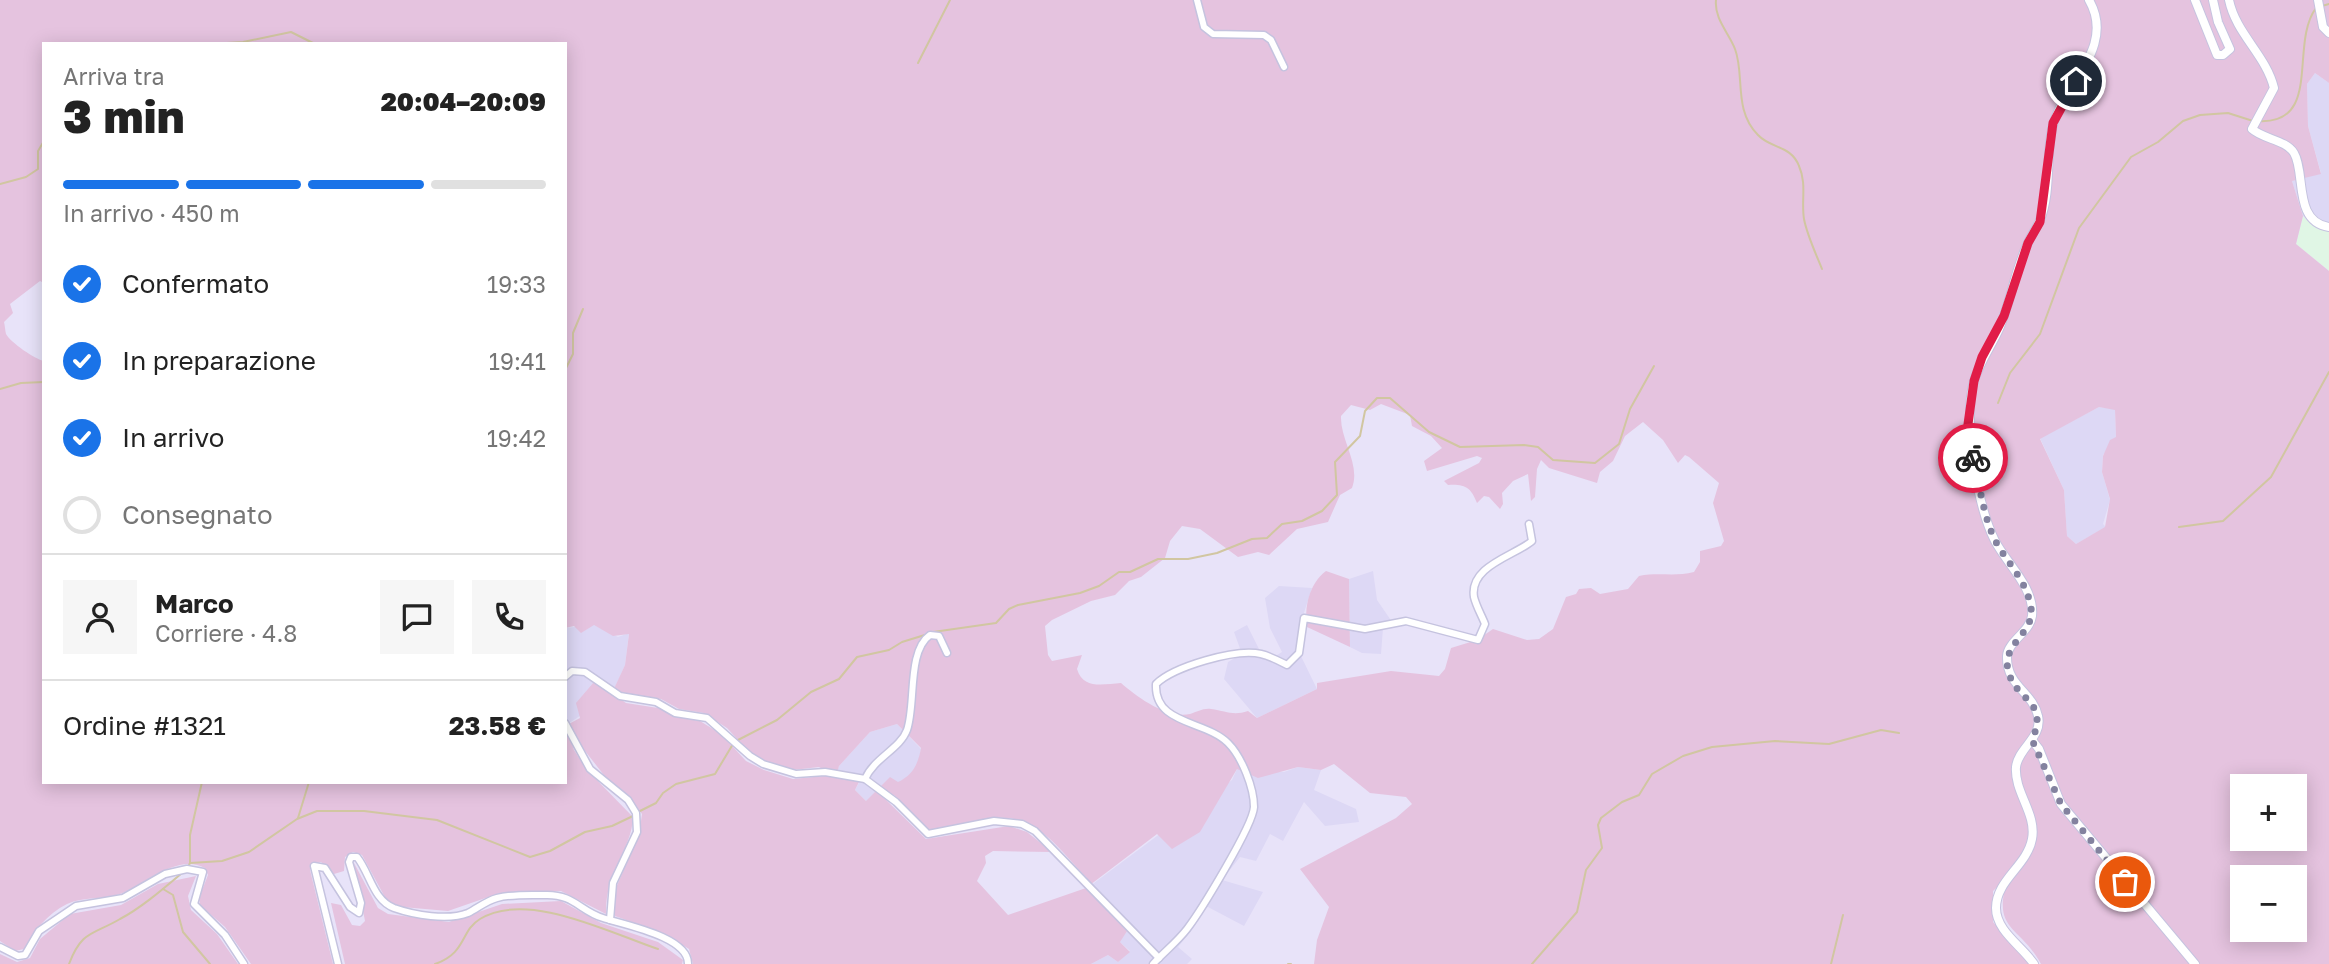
<!DOCTYPE html>
<html lang="it">
<meta charset="utf-8">
<style>
body{margin:0;font-family:"Golos Text",sans-serif;background:#f6f6f6;color:#222;height:100vh;display:flex;flex-direction:column;font-size:26px;white-space:nowrap}
*{box-sizing:border-box;margin:0}
p{font-size:23px;color:#767676}
.icon{flex:none;width:38px;height:38px;fill:none;stroke:currentColor;stroke-width:2;stroke-linecap:round;stroke-linejoin:round}
.map{position:relative;flex:1;overflow:hidden}
.details{position:absolute;left:42px;top:42px;width:525px;height:742px;display:flex;flex-direction:column;background:#fff;border-radius:0px;box-shadow:0 4px 18px #0003}
.details>*{flex:none}
.buttons{position:absolute;left:2230px;top:774px;display:grid;gap:14px}
.buttons a{display:grid;place-items:center;width:77px;height:77px;border-radius:0px;background:#fff;box-shadow:0 4px 18px #0003;font-size:35px}
.pin{position:absolute;display:grid;place-items:center;width:60px;height:60px;color:#fff;margin:-30px;border:4px solid #fff;border-radius:50%;box-shadow:0 2px 7px #0007}
.courier{position:absolute;display:grid;place-items:center;width:70px;height:70px;margin:-35px;border:5px solid #e11d48;border-radius:50%;background:#fff;color:#222;box-shadow:0 2px 9px #0007}
.summary em{font-style:normal;font-weight:800}
.summary div{display:flex;flex-direction:column-reverse}
.summary{display:flex;align-items:center;justify-content:space-between;height:119px;padding:0 21px}
h1{font-size:46px;font-weight:800;line-height:52px}
.bar{display:grid;grid-template-columns:repeat(4,1fr);gap:10px 7px;align-content:center;height:84px;padding:0 21px}
.bar i{height:9px;border-radius:5px;background:#e0e0e0}
.bar .current{background:#1a73e8}
.bar p{grid-column:span 4}
.line{display:flex;align-items:center;gap:18px;padding:0 21px;border-top:2px solid #e0e0e0}
.line div{flex:1}
.round{display:grid;place-items:center;flex:none;width:74px;height:74px;border-radius:0px;background:#f6f6f6}
ol{padding:0 21px;list-style:none}
li{display:flex;align-items:center;gap:21px;height:77px}
li p{margin-inline-start:auto}
li .icon{padding:7px;border-radius:50%;background:#1a73e8;color:#fff;stroke-width:4}
li:last-child{color:#767676}
li i{width:38px;height:38px;border:4px solid #e0e0e0;border-radius:50%}
.map>svg:first-child{display:block}
.residential{fill:#ddd8f5}
.education{fill:#e0f6e5}
.green{fill:#e5c3df;fill-rule:evenodd}
.lines{fill:none;stroke-linecap:round;stroke-linejoin:round}
.stream{stroke:#d1c6a1;stroke-width:2}
.minor-casing{stroke:#c5c3df;stroke-width:9}
.tertiary-casing{stroke:#c5c3df;stroke-width:10}
.minor{stroke:#fff;stroke-width:6}
.tertiary{stroke:#fff;stroke-width:8}
.done{stroke:#83829f;stroke-width:7;stroke-dasharray:0 12.6}
.route{stroke:#e11d48;stroke-width:9}
</style>
<div class="map">
<svg width="2329" height="964" viewBox="0 0 2329 964">
<rect width="100%" height="100%" fill="#e8e3f9"/>
<!-- residential -->
<g class="residential">
<path d="M2315,73L2329,83V231L2311,224L2303,216L2292,181L2321,173L2308,126L2307,84Z"/>
<path d="M2099,407L2115,409L2116,438L2103,455L2102,472L2110,500L2103,524L2106,527L2076,544L2067,536L2064,490L2040,438Z"/>
<path d="M1373,571L1377,600L1390,619V626L1383,628L1381,654L1362,653L1350,647L1349,579Z"/>
<path d="M1279,586L1312,588L1300,625L1298,650L1317,689L1257,718L1224,679L1228,662L1242,654L1234,632L1247,625L1260,651L1274,657L1282,652L1270,628L1265,598Z"/>
<path d="M594,625L618,637L629,633L625,665L612,694L565,726V628Z"/>
<path d="M897,724L921,749L918,763L908,778L866,801L855,790L859,783L835,775L839,766L870,732Z"/>
<path d="M1298,767L1321,770L1314,790L1356,809L1359,822L1325,826L1304,802L1283,841L1270,834L1256,861L1240,857L1222,880L1263,892L1244,926L1208,907L1199,910L1188,927L1191,931L1178,947L1192,959L1187,964H1091L1108,955L1118,962L1130,951L1120,942L1086,889L1232,780L1237,769L1284,772Z"/>
</g>
<!-- education -->
<path class="education" d="M2303,216L2311,224L2329,231V271L2296,244Z"/>
<!-- green -->
<g class="green">
<path d="M0,0H2329V83L2315,73L2307,84L2308,126L2321,174L2292,181L2303,216L2296,244L2329,271V964H2041C2019,924 1991,932 2008,877L1993,891V922L2029,964H1314L1317,940L1329,907L1300,869L1396,818L1412,804L1406,797L1370,793L1334,764L1321,770L1298,767L1258,778L1237,769L1200,832L1172,849L1157,834L1086,888L1129,928L1120,942L1130,952L1118,962L1108,955L1091,964H693L689,949L663,933L615,916V890L639,835L642,814L628,796L607,779L567,728L574,750L587,770L633,817C632,849 605,872 606,914L561,891L500,893L448,911L402,907L387,901L362,855L353,852L345,857L344,871L334,874L321,862L313,864L310,870L333,964H251L225,927L200,905L199,898L208,875L205,868C177,853 144,885 120,894C103,900 84,896 67,904C47,914 34,931 24,949L15,951L0,941ZM44,44H565V628L574,626L581,633L594,625L613,636L629,634L625,665L612,693L594,682L576,703L580,718L565,726V782H44V361C35,359 11,343 6,334C5,330 5,326 4,322L13,313L10,304L40,281L44,283ZM1381,404L1410,415L1412,426L1431,436L1442,448L1424,461L1427,471L1477,456L1482,458L1479,463L1444,481L1448,485C1466,484 1471,488 1477,503L1484,496L1489,497L1500,509L1503,504L1502,493L1513,481L1528,474L1531,501L1535,497L1537,469L1541,460L1549,468L1597,483L1600,472L1613,461L1625,436L1643,422L1663,440L1678,463L1685,455L1689,457L1719,483L1713,503L1724,541L1721,546L1700,551V562L1694,572C1675,577 1658,572 1639,576L1628,589L1600,594L1591,588L1579,589L1576,594L1566,597L1553,629L1539,639L1527,640L1493,629L1477,640L1451,648L1445,669L1439,676L1391,671L1317,683V689L1257,718L1248,711C1233,716 1226,711 1211,709C1203,708 1197,712 1190,714C1167,719 1137,697 1121,683C1104,684 1083,690 1077,669L1082,655L1052,661L1048,655L1045,626L1052,620L1091,601L1115,595L1129,581L1141,577L1165,558L1170,541L1182,526L1200,529L1238,557L1258,552L1269,555L1297,529L1328,522L1340,495L1352,488C1361,465 1340,440 1341,416L1351,405L1370,410ZM2099,407L2115,410L2116,437L2110,440L2103,456L2102,472L2110,499L2105,527L2076,544L2067,536L2064,490L2040,439ZM613,694L661,699L679,709L704,713L727,728L751,754L768,762L793,770L819,767L834,775L793,779L764,770L746,761L721,734L700,721L676,717L658,708L626,703ZM897,724L921,748C918,764 913,775 898,782L890,777L866,801L855,790L859,782L836,776L839,766L870,732ZM2242,786H2294V838H2242ZM879,793L894,795L929,830C950,828 969,822 989,819C1035,810 1058,849 1087,878L1086,888L1008,915L977,881L986,863L985,856L993,851L1052,852L1027,832L1009,826L926,839ZM2242,877H2294V929H2242Z"/>
<path d="M1326,571L1349,579L1350,647L1307,627C1304,607 1309,584 1326,571Z"/>
<path d="M354,863L378,908L388,914L449,922L502,904L561,901L601,923L658,942L683,960L682,964H345L331,903L341,905L352,925L360,926L365,921Z"/>
<path d="M196,876L188,896L191,910L217,934L238,964H0V954L17,962L30,958L40,939L70,914L121,905L158,884Z"/>
</g>
<g class="lines">
<!-- stream -->
<g class="stream">
<path d="M1716,0C1714,19 1729,33 1735,49C1745,75 1733,110 1758,135C1771,149 1791,145 1799,166C1807,184 1801,201 1804,219C1807,235 1816,254 1822,269"/>
<path d="M2322,6L2329,4"/>
<path d="M210,44L243,42L291,32L315,44"/>
<path d="M330,44H354"/>
<path d="M918,63L950,0"/>
<path d="M2258,121C2323,125 2289,44 2316,8"/>
<path d="M0,184L26,177L38,169V151L44,141"/>
<path d="M565,370L573,354V333L583,309"/>
<path d="M0,389L21,383L44,382"/>
<path d="M1998,403L2010,373L2040,334L2079,228L2131,157L2158,142L2183,121L2200,115L2228,113L2253,121"/>
<path d="M565,485V497"/>
<path d="M2179,527L2223,521L2271,477L2329,372"/>
<path d="M565,534V535"/>
<path d="M933,632L996,623L1009,609L1018,605L1080,593L1099,586L1119,572H1130L1158,559H1188L1217,553L1252,539L1267,538L1282,524L1302,521L1322,511L1337,495L1335,462L1360,436L1365,411L1377,398H1390L1429,432L1460,447L1524,445L1538,447L1553,460L1595,463L1619,444L1630,409L1654,366"/>
<path d="M738,740L777,720L811,692L839,679L857,657L889,650L902,642L928,634"/>
<path d="M640,811L656,803L663,793L676,784L715,774L733,744"/>
<path d="M298,818L309,782"/>
<path d="M190,863V835L202,782"/>
<path d="M188,867L190,863L222,861L249,852L297,819L317,811H364L437,820L530,857L550,851L585,832L612,826L633,816"/>
<path d="M163,889L173,895L183,932L210,964"/>
<path d="M69,964C82,930 93,935 120,919C141,908 163,889 182,873"/>
<path d="M435,964C467,953 460,931 480,919C527,890 610,933 658,949"/>
<path d="M1288,964H1291"/>
<path d="M1532,964L1577,912L1586,870L1602,848L1598,825L1601,818L1622,802L1639,795L1652,774L1683,756L1712,747L1775,741L1829,744L1881,730L1899,733"/>
<path d="M1831,964L1843,915"/>
</g>
<defs>
<g id="minor">
<path d="M1197,0L1204,27L1213,34L1264,35L1271,40L1284,67"/>
<path d="M565,677L572,671L585,672L620,696L656,702L675,713L707,718L750,756L763,764L796,774L825,772L865,779L896,802L928,834L994,821L1022,824L1035,831L1159,958"/>
<path d="M565,723L590,769L628,800L636,813L637,832L613,883L610,920"/>
<path d="M865,779C874,758 900,749 907,730C916,704 907,651 930,635L939,636L947,653"/>
<path d="M0,947L18,956L25,955L39,931L76,906L123,898L165,874L187,869L203,872L194,904L225,935L244,964"/>
<path d="M338,964L314,866L325,868L350,907L359,913L361,903L349,862L351,857H357C370,873 373,900 394,908C414,915 448,921 468,913C478,908 486,901 497,898C512,894 529,895 545,895C574,894 580,911 603,918C625,925 689,937 688,964"/>
<path d="M1153,964C1164,952 1177,942 1187,929C1200,912 1253,826 1254,807C1254,788 1242,757 1228,743C1205,720 1154,725 1156,684C1173,667 1236,648 1261,654C1270,656 1279,661 1287,665L1299,653L1304,618L1365,629L1406,621L1478,640L1485,624C1482,616 1476,606 1474,597C1469,566 1514,556 1532,541L1529,524"/>
</g>
<g id="tertiary">
<path d="M2195,0L2217,55H2223L2230,49L2218,22L2213,0"/>
<path d="M2229,0C2236,34 2266,55 2274,88L2252,129C2263,139 2286,140 2294,153C2306,173 2293,222 2329,227"/>
<path d="M2318,0L2323,27L2329,33"/>
<path d="M2032,740L2039,749L2061,804L2195,964"/>
<path d="M2034,964C2022,946 1996,931 1996,908C1996,880 2027,866 2032,839C2037,814 2014,792 2016,767C2018,748 2043,737 2038,716C2033,692 2006,686 2007,656C2008,641 2030,632 2032,616C2035,588 2007,564 1995,541C1977,505 1963,420 1974,381C1980,361 1991,347 1999,329C2011,301 2015,270 2028,243C2031,235 2037,228 2040,220C2052,190 2045,156 2053,125C2065,83 2116,47 2089,0"/>
</g>
</defs>
<!-- minor casing -->
<use href="#minor" class="minor-casing"/>
<!-- tertiary casing -->
<use href="#tertiary" class="tertiary-casing"/>
<!-- minor -->
<use href="#minor" class="minor"/>
<!-- tertiary -->
<use href="#tertiary" class="tertiary"/>
</g>
<g class="lines">
<!-- done -->
<path class="done" d="M1973,458C1980,485 1983,517 1996,542C2008,564 2027,581 2031,608C2035,633 2002,643 2008,670C2015,702 2050,699 2032,740L2061,804L2125,882"/>
<!-- route -->
<path class="route" d="M1973,458L1968,424L1974,381L1982,357L2004,316L2028,243L2040,222L2053,123L2076,81"/>
</g>
</svg>
<div class="buttons">
<a>+</a>
<a>−</a>
</div>
<div class="pin" style="left:2125px;top:882px;background:#ea580c"><svg class="icon" aria-label="bag" viewBox="0 0 24 24"><path d="M5 8h14l-1 12H6zM9 8a3 3 0 0 1 6 0"/></svg></div>
<div class="pin" style="left:2076px;top:81px;background:#1f2937"><svg class="icon" aria-label="home" viewBox="0 0 24 24"><path d="M3 11l9-7 9 7M6 9v11h12V9"/></svg></div>
<div class="courier" style="left:1973px;top:458px"><svg class="icon" aria-label="bike" viewBox="0 0 24 24"><circle cx="6" cy="16" r="4"/><circle cx="18" cy="16" r="4"/><path d="M6 16l4-8h5l3 8M10 8l3 8H6M13 5h3"/></svg></div>
<section class="details">
<div class="summary"><div><h1>3 min</h1><p>Arriva tra</p></div><em>20:04–20:09</em></div>
<div class="bar"><i class="current"></i><i class="current"></i><i class="current"></i><i></i><p>In arrivo · 450 m</p></div>
<ol>
<li><svg class="icon" aria-label="check" viewBox="0 0 24 24"><path d="M5 12l5 5 9-10"/></svg>Confermato<p>19:33</p></li>
<li><svg class="icon" aria-label="check" viewBox="0 0 24 24"><path d="M5 12l5 5 9-10"/></svg>In preparazione<p>19:41</p></li>
<li><svg class="icon" aria-label="check" viewBox="0 0 24 24"><path d="M5 12l5 5 9-10"/></svg>In arrivo<p>19:42</p></li>
<li><i></i>Consegnato</li>
</ol>
<div class="line" style="height:126px"><a class="round"><svg class="icon" aria-label="person" viewBox="0 0 24 24"><circle cx="12" cy="8" r="4"/><path d="M4 21q1-7 8-7t8 7"/></svg></a><div><b>Marco</b><p>Corriere · 4.8</p></div><a class="round"><svg class="icon" aria-label="chat" viewBox="0 0 24 24"><path d="M4 5h16v11H9l-5 4z"/></svg></a><a class="round"><svg class="icon" aria-label="phone" viewBox="0 0 24 24"><path d="M5 4h4l2 5-3 2q2 4 5 5l2-3 5 2v4C11 20 4 13 5 4z"/></svg></a></div>
<div class="line" style="height:91px"><div>Ordine #1321</div><b>23.58 €</b></div>
</section>
</div>
